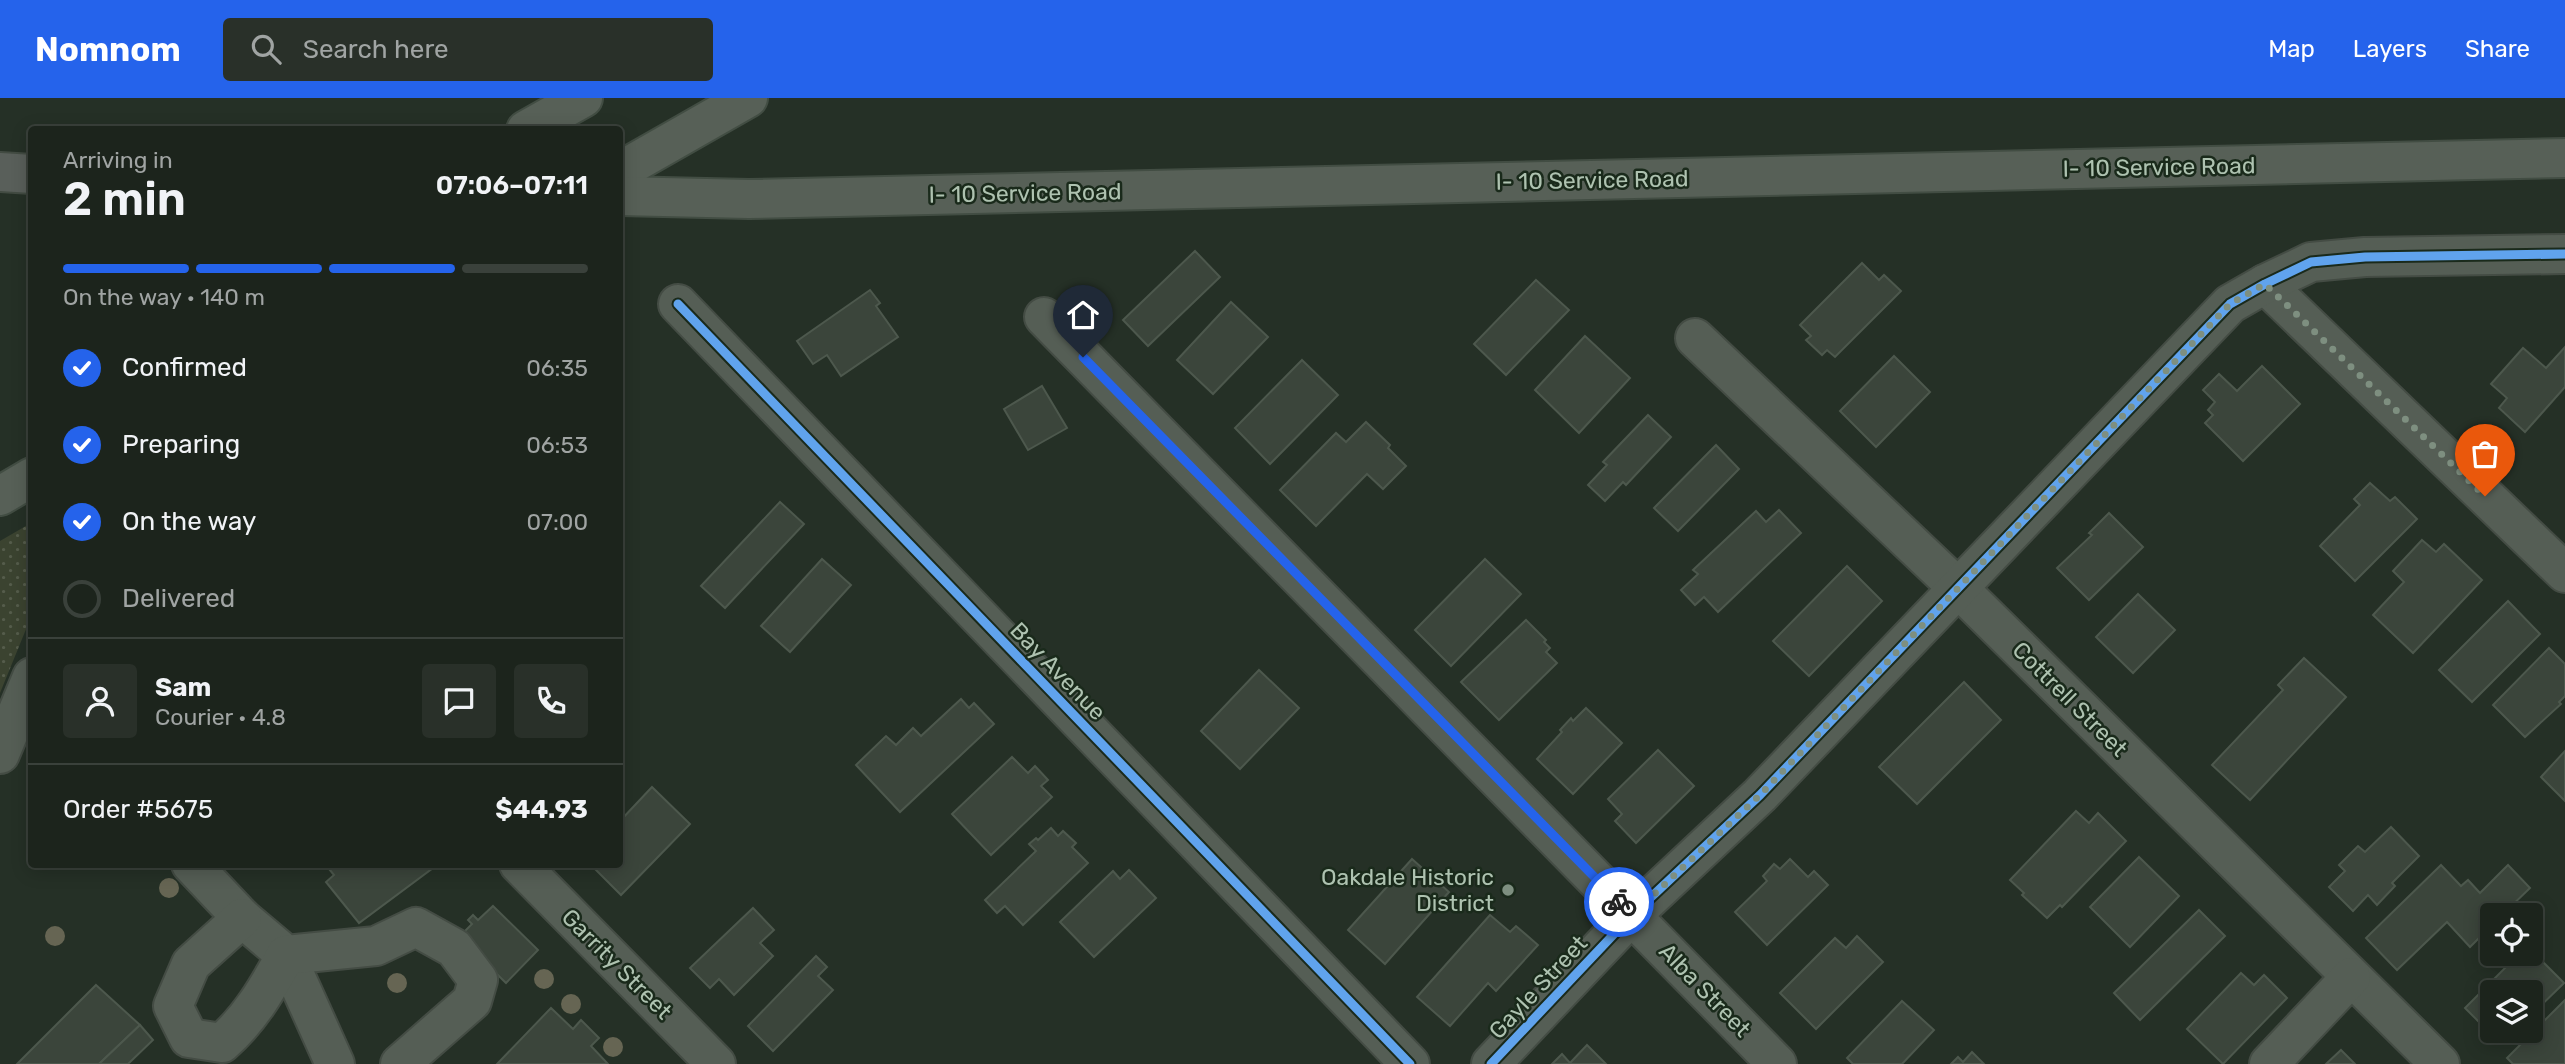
<!DOCTYPE html>
<meta charset="utf-8">
<style>
body{margin:0;font-family:Rubik,sans-serif;background:#293029;color:#f1f3f6;height:100vh;display:flex;flex-direction:column;font-size:26px;white-space:nowrap}
*{box-sizing:border-box;margin:0}
p{font-size:23px;color:#a0a4a3}
.icon{flex:none;width:38px;height:38px;fill:none;stroke:currentColor;stroke-width:2;stroke-linecap:round;stroke-linejoin:round}
.map{position:relative;flex:1;overflow:hidden}
.side{position:absolute;left:28px;top:28px;width:595px;height:742px;display:flex;flex-direction:column;background:#1c241c;border-radius:7px;box-shadow:0 4px 18px #0003,0 0 0 2px #3a413b}
.side>*{flex:none}
.controls{position:absolute;left:2480px;top:805px;display:grid;gap:14px}
.controls a{display:grid;place-items:center;width:63px;height:63px;border-radius:7px;background:#1c241c;box-shadow:0 4px 18px #0003,0 0 0 2px #3a413b;font-size:35px}
.pin{position:absolute;display:grid;place-items:center;width:60px;height:60px;color:#fff;margin:-72px -30px;border-radius:50% 50% 50% 0;rotate:-45deg;box-shadow:0 0 7px #0007}
.pin .icon{rotate:45deg}
.courier{position:absolute;display:grid;place-items:center;width:70px;height:70px;margin:-35px;border:5px solid #2563eb;border-radius:50%;background:#fff;color:#222;box-shadow:0 2px 9px #0007}
.summary em{font-style:normal;font-weight:600}
.summary div{display:flex;flex-direction:column-reverse}
.summary{display:flex;align-items:center;justify-content:space-between;height:119px;padding:0 35px}
h1{font-size:46px;font-weight:600;line-height:52px}
.bar{display:grid;grid-template-columns:repeat(4,1fr);gap:10px 7px;align-content:center;height:84px;padding:0 35px}
.bar i{height:9px;border-radius:5px;background:#3a413b}
.bar .selected{background:#2563eb}
.bar p{grid-column:span 4}
.line{display:flex;align-items:center;gap:18px;padding:0 35px;border-top:2px solid #3a413b}
.line div{flex:1}
.round{display:grid;place-items:center;flex:none;width:74px;height:74px;border-radius:7px;background:#293029}
ol{padding:0 35px;list-style:none}
li{display:flex;align-items:center;gap:21px;height:77px}
li p{margin-inline-start:auto}
li .icon{padding:7px;border-radius:50%;background:#2563eb;color:#fff;stroke-width:4}
li:last-child{color:#a0a4a3}
li i{width:38px;height:38px;border:4px solid #3a413b;border-radius:50%}
header{display:flex;align-items:center;gap:42px;box-sizing:border-box;height:98px;padding:0 35px;background:#2563eb;color:#fff}
header strong{font-size:33px}
nav{display:flex;gap:38px;margin-inline-start:auto;font-size:24px}
.search{width:490px;height:63px;background:#293029;display:flex;align-items:center;gap:18px;box-sizing:border-box;padding:0 24px;border-radius:7px;color:#a0a4a3;font-size:26px}
.map>svg:first-child{display:block}
.park{fill:url(#park-dots)}
.building{fill:#3b453b;stroke:#4d584d;stroke-width:2}
.lines{fill:none;stroke-linecap:round;stroke-linejoin:round}
.minor-casing{stroke:#444c44;stroke-width:42}
.major-casing{stroke:#424d43;stroke-width:42}
.highway-casing{stroke:#424b42;stroke-width:42}
.minor{stroke:#555e55;stroke-width:38}
.major{stroke:#576057;stroke-width:38}
.highway{stroke:#595f5a;stroke-width:38}
.cycleway-casing{stroke:#1a2a1b;stroke-width:13}
.cycleway{stroke:#60a3ed;stroke-width:9}
.tree{fill:#666553}
.done{stroke:#7e8f80;stroke-width:7;stroke-dasharray:0 12.6}
.route{stroke:#2563eb;stroke-width:9}
.poi-dot{fill:#7e8f80;stroke:#1a2a1b;stroke-width:2.5}
.labels{text-anchor:middle;dominant-baseline:central;stroke-width:5;stroke-linejoin:round;paint-order:stroke}
.street-label{font-size:23px;fill:#aec2b0;stroke:#1a2a1b}
.poi-label{font-size:23px;fill:#aec2b0;stroke:#1a2a1b;text-anchor:end}
</style>
<header>
<strong>Nomnom</strong>
<div class="search"><svg class="icon" aria-label="search" viewBox="0 0 24 24"><circle cx="10" cy="10" r="6"/><path d="M15 15l6 6"/></svg>Search here</div>
<nav><a>Map</a><a>Layers</a><a>Share</a></nav>
</header>
<div class="map">
<svg width="2565" height="966" viewBox="0 0 2565 966">
<defs>
<pattern id="park-dots" width="8" height="8" patternUnits="userSpaceOnUse" patternTransform="scale(1.75)"><rect width="8" height="8" fill="#3b4330"/><path d="M2 2h.1M6 6h.1" fill="none" stroke="#555c4b" stroke-width="1.8" stroke-linecap="round"/></pattern>
</defs>
<rect width="100%" height="100%" fill="#253026"/>
<!-- park -->
<path class="park" d="M31,425V519L0,595V443Z"/>
<!-- building -->
<g class="building">
<path d="M1195,153L1220,179L1148,248L1123,222Z"/>
<path d="M1862,165L1879,182L1884,177L1901,193L1835,259L1827,252L1822,257L1806,242L1811,238L1800,227Z"/>
<path d="M1536,182L1569,212L1506,277L1474,246Z"/>
<path d="M870,192L880,205L876,208L898,239L841,278L827,257L813,266L797,243Z"/>
<path d="M1231,204L1268,239L1213,296L1177,262Z"/>
<path d="M1585,238L1630,280L1579,335L1535,292Z"/>
<path d="M2565,249V289L2525,334L2499,310L2507,300L2491,286L2523,250L2546,270Z"/>
<path d="M1894,258L1930,294L1876,349L1840,313Z"/>
<path d="M1302,262L1338,297L1270,366L1235,330Z"/>
<path d="M2262,268L2300,306L2243,363L2205,325L2213,317L2208,312L2215,304L2203,292L2219,276L2237,293Z"/>
<path d="M1042,288L1067,330L1028,352L1004,311Z"/>
<path d="M1648,317L1671,339L1626,387L1623,384L1605,403L1588,387L1607,367L1603,364Z"/>
<path d="M1366,324L1390,347L1388,350L1406,368L1383,391L1367,376L1316,428L1280,392L1336,335L1346,344Z"/>
<path d="M1716,347L1739,371L1678,433L1654,410Z"/>
<path d="M2370,385L2390,403L2395,399L2417,421L2355,483L2320,448L2360,407L2354,401Z"/>
<path d="M780,404L804,426L725,510L701,488Z"/>
<path d="M1779,412L1801,435L1718,514L1704,499L1695,507L1681,492L1698,476L1693,472L1756,413L1766,424Z"/>
<path d="M2109,415L2143,449L2089,502L2057,470L2092,437L2089,435Z"/>
<path d="M2422,442L2436,454L2444,446L2482,482L2413,555L2373,517L2404,484L2393,473Z"/>
<path d="M822,461L851,487L790,554L761,528Z"/>
<path d="M1485,461L1521,496L1451,568L1415,532Z"/>
<path d="M1847,468L1882,503L1809,578L1773,543Z"/>
<path d="M2138,496L2175,532L2133,575L2096,539Z"/>
<path d="M2508,503L2540,536L2472,604L2439,572Z"/>
<path d="M1526,522L1546,542L1544,544L1550,550L1546,554L1557,565L1499,622L1461,584Z"/>
<path d="M2549,550L2565,566V598L2559,604L2561,606L2525,639L2493,607Z"/>
<path d="M2304,560L2346,599L2250,702L2212,667L2283,592L2278,587Z"/>
<path d="M1259,572L1299,610L1240,671L1201,633Z"/>
<path d="M1964,584L2001,622L1917,706L1879,669Z"/>
<path d="M961,601L969,610L974,605L994,626L900,714L856,667L886,638L896,647L913,630L921,638Z"/>
<path d="M1586,610L1622,645L1573,696L1537,661L1562,634L1560,632L1571,620L1573,623Z"/>
<path d="M1658,652L1694,688L1636,745L1615,723L1622,716L1608,701Z"/>
<path d="M2565,653V703L2541,679Z"/>
<path d="M1012,659L1028,675L1035,668L1048,682L1041,688L1052,699L991,757L952,716Z"/>
<path d="M652,689L690,726L621,797L590,766H620V723Z"/>
<path d="M2076,713L2089,725L2098,715L2126,743L2062,809L2060,807L2047,820L2022,797L2024,795L2010,782Z"/>
<path d="M2391,729L2419,758L2392,785L2395,788L2377,807L2368,797L2353,813L2329,789L2345,773L2339,767L2358,748L2365,754Z"/>
<path d="M1051,730L1058,738L1063,733L1076,745L1072,749L1088,765L1023,827L1005,808L997,815L985,802L1036,753L1029,746L1036,740L1038,742Z"/>
<path d="M2139,759L2179,798L2130,849L2090,809Z"/>
<path d="M1412,761L1449,794L1385,866L1348,832Z"/>
<path d="M1790,761L1808,779L1814,773L1828,787L1767,847L1735,814L1767,783L1763,778L1774,766L1780,771Z"/>
<path d="M325,766H430L433,770L359,825L326,784L334,777Z"/>
<path d="M2441,767L2461,788L2468,782L2480,795L2508,767L2530,790L2502,817H2492V827L2470,849L2447,824L2397,872L2366,840Z"/>
<path d="M1129,772L1156,800L1094,859L1060,824L1113,773L1120,781Z"/>
<path d="M493,808L538,852L506,885L459,839L472,826L468,822L473,817L478,822Z"/>
<path d="M753,810L774,832L760,845L773,858L734,897L719,881L710,890L690,870Z"/>
<path d="M2199,812L2225,838L2140,922L2114,895Z"/>
<path d="M1490,817L1510,834L1516,828L1538,847L1496,893L1488,885L1450,928L1417,899Z"/>
<path d="M1857,838L1883,864L1816,931L1780,895L1835,840L1846,850Z"/>
<path d="M2530,851L2564,885L2530,918V894H2492V933H2498L2493,938L2465,910L2519,856H2530Z"/>
<path d="M816,858L827,869L818,878L833,892L773,953L748,928Z"/>
<path d="M2241,875L2254,887L2264,877L2287,900L2223,966L2187,931Z"/>
<path d="M96,887L140,927L99,966H17Z"/>
<path d="M2565,902V966H2513L2507,960Z"/>
<path d="M1902,903L1934,932L1902,966H1853L1847,960Z"/>
<path d="M551,910L573,931L581,922L599,940L591,948L608,966H497Z"/>
<path d="M140,927L153,942L128,966H99Z"/>
<path d="M1587,947L1606,966H1552L1562,956L1570,965Z"/>
<path d="M2341,952L2355,966H2326Z"/>
<path d="M1972,954L1984,966H1951L1958,959L1963,964Z"/>
</g>
<g class="lines">
<defs>
<g id="minor">
<path d="M2265,186L2565,475"/>
<path d="M678,206L1410,966"/>
<path d="M1044,219L1777,966"/>
<path d="M1695,240L1958,490L2440,966"/>
<path d="M0,656L32,579"/>
<path d="M191,766L242,820L286,857L335,966"/>
<path d="M519,766L716,966"/>
<path d="M242,820L191,866L173,908L189,940L222,945C251,920 268,889 286,857L376,848L416,829L454,850L478,882L472,903L400,966"/>
<path d="M1491,966L1632,817L1760,697L2230,206L2265,186L2311,164L2365,159L2565,156"/>
<path d="M2269,966L2351,879"/>
</g>
<g id="major">
<path d="M526,32L583,0"/>
<path d="M620,73L748,0"/>
<path d="M620,98L749,101L2565,60"/>
<path d="M0,398L32,379"/>
</g>
<path id="highway" d="M0,74L32,76"/>
</defs>
<!-- minor casing -->
<use href="#minor" class="minor-casing"/>
<!-- major casing -->
<use href="#major" class="major-casing"/>
<!-- highway casing -->
<use href="#highway" class="highway-casing"/>
<!-- minor -->
<use href="#minor" class="minor"/>
<!-- major -->
<use href="#major" class="major"/>
<!-- highway -->
<use href="#highway" class="highway"/>
<defs>
<g id="cycleway">
<path d="M678,206L1410,966"/>
<path d="M1491,966L1632,817L1760,697L2230,206L2265,186L2311,164L2365,159L2565,156"/>
</g>
</defs>
<!-- cycleway casing -->
<use href="#cycleway" class="cycleway-casing"/>
<!-- cycleway -->
<use href="#cycleway" class="cycleway"/>
</g>
<!-- trees -->
<g class="tree">
<circle cx="169" cy="790" r="10"/>
<circle cx="55" cy="838" r="10"/>
<circle cx="544" cy="881" r="10"/>
<circle cx="397" cy="885" r="10"/>
<circle cx="571" cy="906" r="10"/>
<circle cx="613" cy="949" r="10"/>
</g>
<g class="lines">
<!-- done -->
<path class="done" d="M1619,804L1632,817L1760,697L2230,206L2265,186L2485,398"/>
<!-- route -->
<path class="route" d="M1083,259L1619,804"/>
</g>
<!-- markers -->
<circle class="poi-dot" cx="1508" cy="792" r="7"/>
<g class="labels">
<!-- street labels -->
<g class="street-label">
<text transform="translate(2159 69) rotate(-1)">I- 10 Service Road</text>
<text transform="translate(1592 82) rotate(-1)">I- 10 Service Road</text>
<text transform="translate(1025 95) rotate(-1)">I- 10 Service Road</text>
<text transform="translate(1058 573) rotate(46)">Bay Avenue</text>
<text transform="translate(2070 601) rotate(45)">Cottrell Street</text>
<text transform="translate(617 866) rotate(45)">Garrity Street</text>
<text transform="translate(1538 889) rotate(-47)">Gayle Street</text>
<text transform="translate(1705 892) rotate(46)">Alba Street</text>
</g>
<!-- poi labels -->
<g class="poi-label">
<text x="1494" y="779">Oakdale Historic<tspan x="1494" dy="26">District</tspan></text>
</g>
</g>
</svg>
<div class="controls">
<a><svg class="icon" aria-label="locate" viewBox="0 0 24 24"><circle cx="12" cy="12" r="6"/><path d="M12 2v4M12 18v4M2 12h4M18 12h4"/></svg></a>
<a><svg class="icon" aria-label="layers" viewBox="0 0 24 24"><path d="M12 4l9 5-9 5-9-5zM3 14l9 5 9-5"/></svg></a>
</div>
<div class="pin" style="left:2485px;top:398px;background:#ea580c"><svg class="icon" aria-label="bag" viewBox="0 0 24 24"><path d="M5 8h14l-1 12H6zM9 8a3 3 0 0 1 6 0"/></svg></div>
<div class="pin" style="left:1083px;top:259px;background:#1f2937"><svg class="icon" aria-label="home" viewBox="0 0 24 24"><path d="M3 11l9-7 9 7M6 9v11h12V9"/></svg></div>
<div class="courier" style="left:1619px;top:804px"><svg class="icon" aria-label="bike" viewBox="0 0 24 24"><circle cx="6" cy="16" r="4"/><circle cx="18" cy="16" r="4"/><path d="M6 16l4-8h5l3 8M10 8l3 8H6M13 5h3"/></svg></div>
<section class="side">
<div class="summary"><div><h1>2 min</h1><p>Arriving in</p></div><em>07:06–07:11</em></div>
<div class="bar"><i class="selected"></i><i class="selected"></i><i class="selected"></i><i></i><p>On the way · 140 m</p></div>
<ol>
<li><svg class="icon" aria-label="check" viewBox="0 0 24 24"><path d="M5 12l5 5 9-10"/></svg>Confirmed<p>06:35</p></li>
<li><svg class="icon" aria-label="check" viewBox="0 0 24 24"><path d="M5 12l5 5 9-10"/></svg>Preparing<p>06:53</p></li>
<li><svg class="icon" aria-label="check" viewBox="0 0 24 24"><path d="M5 12l5 5 9-10"/></svg>On the way<p>07:00</p></li>
<li><i></i>Delivered</li>
</ol>
<div class="line" style="height:126px"><a class="round"><svg class="icon" aria-label="person" viewBox="0 0 24 24"><circle cx="12" cy="8" r="4"/><path d="M4 21q1-7 8-7t8 7"/></svg></a><div><b>Sam</b><p>Courier · 4.8</p></div><a class="round"><svg class="icon" aria-label="chat" viewBox="0 0 24 24"><path d="M4 5h16v11H9l-5 4z"/></svg></a><a class="round"><svg class="icon" aria-label="phone" viewBox="0 0 24 24"><path d="M5 4h4l2 5-3 2q2 4 5 5l2-3 5 2v4C11 20 4 13 5 4z"/></svg></a></div>
<div class="line" style="height:91px"><div>Order #5675</div><b>$44.93</b></div>
</section>
</div>
